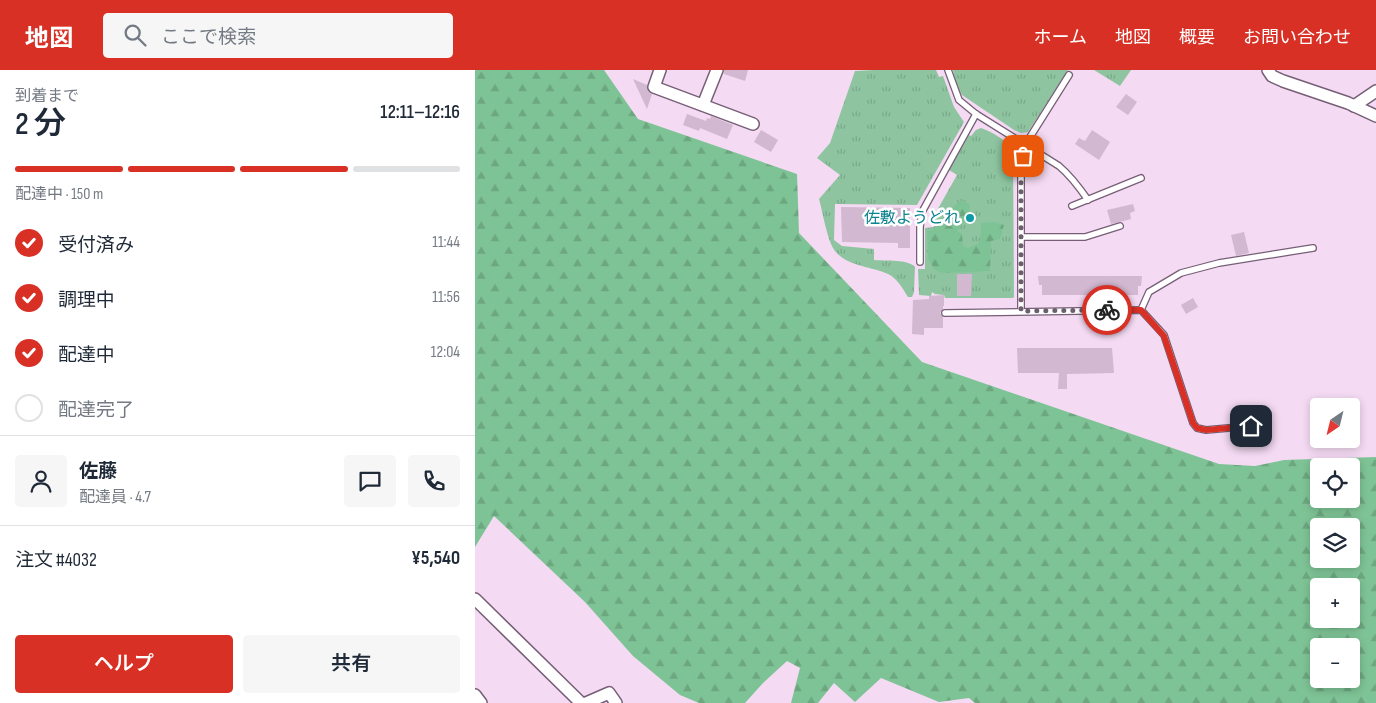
<!DOCTYPE html>
<html lang="ja">
<meta charset="utf-8">
<style>
body{margin:0;font-family:"Sofia Sans Condensed","Noto Sans JP",sans-serif;background:#f6f6f7;color:#1f2937;height:100vh;display:flex;flex-direction:column;font-size:19px;white-space:nowrap}
*{box-sizing:border-box;margin:0}
p{font-size:16px;color:#747a83}
.icon{flex:none;width:28px;height:28px;fill:none;stroke:currentColor;stroke-width:2;stroke-linecap:round;stroke-linejoin:round}
.map{position:relative;flex:1;overflow:hidden}
.side{display:flex;flex-direction:column;background:#fff;width:475px}
.side>*{flex:none}
.needle{width:32px;rotate:215deg}
.fabs{position:absolute;left:835px;top:328px;display:grid;gap:10px}
.fabs a{display:grid;place-items:center;width:50px;height:50px;border-radius:5px;background:#fff;box-shadow:0 2px 8px #0003;font-size:25px}
.pin{position:absolute;display:grid;place-items:center;width:42px;height:42px;color:#fff;margin:-21px;border-radius:10px;box-shadow:0 2px 8px #0006}
.courier{position:absolute;display:grid;place-items:center;width:50px;height:50px;margin:-25px;border:4px solid #d93025;border-radius:50%;background:#fff;color:#222;box-shadow:0 1px 6px #0007}
.headline em{font-style:normal;font-weight:600}
.headline div{display:flex;flex-direction:column-reverse}
.headline{display:flex;align-items:center;justify-content:space-between;height:85px;padding:0 15px}
h1{font-size:32px;font-weight:600;line-height:38px}
.bar{display:grid;grid-template-columns:repeat(4,1fr);gap:8px 5px;align-content:center;height:60px;padding:0 15px}
.bar i{height:6px;border-radius:4px;background:#e0e1e3}
.bar .selected{background:#d93025}
.bar p{grid-column:span 4}
.line{display:flex;align-items:center;gap:12px;padding:0 15px;border-top:1px solid #e0e1e3}
.line div{flex:1}
.round{display:grid;place-items:center;flex:none;width:52px;height:52px;border-radius:5px;background:#f6f6f7}
ol{padding:0 15px;list-style:none}
li{display:flex;align-items:center;gap:15px;height:55px}
li p{margin-inline-start:auto}
li .icon{padding:5px;border-radius:50%;background:#d93025;color:#fff;stroke-width:4}
li:last-child{color:#747a83}
li i{width:28px;height:28px;border:2px solid #e0e1e3;border-radius:50%}
.primary-button{display:flex;gap:10px;margin-top:auto;padding:10px 15px}
.primary-button a{flex:1;height:58px;border-radius:5px;background:#d93025;color:#fff;font-size:20px;font-weight:600;line-height:58px;text-align:center}
.primary-button a+a{background:#f6f6f7;color:#1f2937}
header{display:flex;align-items:center;gap:30px;box-sizing:border-box;height:70px;padding:0 25px;background:#d93025;color:#fff}
header strong{font-size:24px}
nav{display:flex;gap:28px;margin-inline-start:auto;font-size:18px}
.search{width:350px;height:45px;background:#f6f6f7;display:flex;align-items:center;gap:12px;box-sizing:border-box;padding:0 18px;border-radius:5px;color:#747a83;font-size:19px}
main{display:flex;flex:1;min-height:0}
.map>svg:first-child{display:block}
.grass{fill:url(#grass-tufts)}
.forest{fill:url(#forest-firs);fill-rule:evenodd}
.building{fill:#d2b8d1}
.lines{fill:none;stroke-linecap:round;stroke-linejoin:round}
.service-casing{stroke:#765f76;stroke-width:8}
.minor-casing{stroke:#765f76;stroke-width:14}
.service{stroke:#fff;stroke-width:5.5}
.minor{stroke:#fff;stroke-width:11}
.done{stroke:#6d5e6d;stroke-width:5;stroke-dasharray:0 9}
.route{stroke:#d93025;stroke-width:6}
.culture-dot{fill:#0f9aa8;stroke:#fff;stroke-width:2}
.labels{text-anchor:middle;dominant-baseline:central;stroke-width:5;stroke-linejoin:round;paint-order:stroke}
.culture-label{font-size:16px;fill:#0d838f;stroke:#fff;text-anchor:end}
</style>
<header>
<strong>地図</strong>
<div class="search"><svg class="icon" aria-label="search" viewBox="0 0 24 24"><circle cx="10" cy="10" r="6"/><path d="M15 15l6 6"/></svg>ここで検索</div>
<nav><a>ホーム</a><a>地図</a><a>概要</a><a>お問い合わせ</a></nav>
</header>
<main>
<section class="side">
<div class="headline"><div><h1>2 分</h1><p>到着まで</p></div><em>12:11–12:16</em></div>
<div class="bar"><i class="selected"></i><i class="selected"></i><i class="selected"></i><i></i><p>配達中 · 150 m</p></div>
<ol>
<li><svg class="icon" aria-label="check" viewBox="0 0 24 24"><path d="M5 12l5 5 9-10"/></svg>受付済み<p>11:44</p></li>
<li><svg class="icon" aria-label="check" viewBox="0 0 24 24"><path d="M5 12l5 5 9-10"/></svg>調理中<p>11:56</p></li>
<li><svg class="icon" aria-label="check" viewBox="0 0 24 24"><path d="M5 12l5 5 9-10"/></svg>配達中<p>12:04</p></li>
<li><i></i>配達完了</li>
</ol>
<div class="line" style="height:90px"><a class="round"><svg class="icon" aria-label="person" viewBox="0 0 24 24"><circle cx="12" cy="8" r="4"/><path d="M4 21q1-7 8-7t8 7"/></svg></a><div><b>佐藤</b><p>配達員 · 4.7</p></div><a class="round"><svg class="icon" aria-label="chat" viewBox="0 0 24 24"><path d="M4 5h16v11H9l-5 4z"/></svg></a><a class="round"><svg class="icon" aria-label="phone" viewBox="0 0 24 24"><path d="M5 4h4l2 5-3 2q2 4 5 5l2-3 5 2v4C11 20 4 13 5 4z"/></svg></a></div>
<div class="line" style="height:65px"><div>注文 #4032</div><b>¥5,540</b></div>
<div class="primary-button"><a>ヘルプ</a><a>共有</a></div>
</section>
<div class="map">
<svg width="901" height="633" viewBox="0 0 901 633">
<defs>
<pattern id="grass-tufts" width="24" height="20" patternUnits="userSpaceOnUse" patternTransform="scale(1.25)"><rect width="24" height="20" fill="#8ec5a0"/><path d="M3 7l-1-3M5 7V3M7 7l1-3M15 17l-1-3M17 17v-4M19 17l1-3" fill="none" stroke="#7aa98a"/></pattern>
<pattern id="forest-firs" width="22" height="20" patternUnits="userSpaceOnUse" patternTransform="scale(1.25)"><rect width="22" height="20" fill="#7ec395"/><path d="M5 1l3.5 6h-7zM16 11l3.5 6h-7z" fill="#6da780"/></pattern>
</defs>
<rect width="100%" height="100%" fill="#f4daf3"/>
<!-- grass -->
<g class="grass">
<path d="M399,0H461L464,7L468,6L479,37L489,52L442,135L360,134L359,170L367,176L399,179V190C411,191 433,189 440,197L439,222L437,227H433C428,219 422,208 413,204C396,196 373,197 360,181C352,170 348,143 344,129L365,105L342,88L355,73L380,1Z"/>
<path d="M478,0H593L553,62L546,63L539,60L487,25L480,12Z"/>
<path d="M619,0H656L645,16Z"/>
<path d="M506,58C517,62 533,71 538,80L539,227L538,228H470L469,225L460,224L457,222L456,226L444,225L443,199H450V158L459,157L460,144L482,105L474,100L494,65L496,66L501,60Z"/>
</g>
<!-- forest -->
<g class="forest">
<path d="M0,0H129L163,49L322,104L324,163L447,292L744,394L780,396L809,390L901,387V633H500L494,628L464,632L406,608L380,632L359,613L343,633H316L325,598L312,591L288,613L270,633H224L205,625L158,586L110,532L19,446L0,477ZM844,396H876V429H844ZM876,456V489H844V456ZM844,516H876V549H844ZM844,576H876V609H844Z"/>
<path d="M488,130L495,135L494,146L482,161L487,163L488,176L493,178L504,173L506,163V153L519,152L529,155L525,169L516,171L515,201L468,203L460,200L453,189L452,161L460,159C467,147 475,137 488,130Z"/>
</g>
<!-- building -->
<g class="building">
<path d="M249,0H273L270,11L249,4Z"/>
<path d="M158,9L172,15L173,21L177,24L172,39Z"/>
<path d="M651,24L662,32L653,45L641,37Z"/>
<path d="M212,44L231,51L232,48L235,49L236,46L258,55L252,69L225,58L224,61L208,55Z"/>
<path d="M286,60L303,70L296,82L279,72Z"/>
<path d="M617,60L635,72L624,90L600,74L604,68L610,71Z"/>
<path d="M658,134L660,141L655,143L656,149L636,154L632,140Z"/>
<path d="M366,137L435,138V178H423V173L367,172Z"/>
<path d="M769,162L774,183L761,186L756,165Z"/>
<path d="M482,204H497L496,226H482Z"/>
<path d="M563,206H667L666,216H663V225H567V215H564Z"/>
<path d="M469,225V236H468V239L465,243L468,247V258H449V265L437,264L438,230L454,229V226Z"/>
<path d="M718,228L723,237L711,244L706,235Z"/>
<path d="M542,278H637L639,303L592,304V319H583L584,303H543Z"/>
</g>
<g class="lines">
<defs>
<g id="service">
<path d="M473,0L484,30L501,44L584,96C596,106 604,117 613,130"/>
<path d="M597,136L666,108"/>
<path d="M546,167H610L645,156"/>
<path d="M445,192V157L447,142L501,44"/>
<path d="M666,240L674,222L706,203L744,193L838,178"/>
<path d="M546,241V97L550,75L594,5"/>
<path d="M470,243L666,240L689,265L718,353L722,358L731,360L776,356"/>
</g>
<g id="minor">
<path d="M185,0L179,17L278,54"/>
<path d="M793,0L797,6L808,11L873,33L901,46"/>
<path d="M228,35L242,0"/>
<path d="M879,36L901,21"/>
<path d="M0,529L106,633"/>
<path d="M0,625L6,633"/>
<path d="M111,633L134,623L141,633"/>
</g>
</defs>
<!-- service casing -->
<use href="#service" class="service-casing"/>
<!-- minor casing -->
<use href="#minor" class="minor-casing"/>
<!-- service -->
<use href="#service" class="service"/>
<!-- minor -->
<use href="#minor" class="minor"/>
</g>
<g class="lines">
<!-- done -->
<path class="done" d="M548,86L546,97V241L632,240"/>
<!-- route -->
<path class="route" d="M632,240H666L689,266L718,353L722,358L731,360L776,356"/>
</g>
<!-- markers -->
<circle class="culture-dot" cx="495" cy="148" r="5"/>
<g class="labels">
<!-- culture labels -->
<g class="culture-label">
<text x="485" y="148">佐敷ようどれ</text>
</g>
</g>
</svg>
<div class="fabs">
<a><svg class="needle" viewBox="-14 -14 28 28"><path d="M0-13l5 13h-10z" fill="#e53935"/><path d="M0 13l5-13h-10z" fill="#747a83"/></svg></a>
<a><svg class="icon" aria-label="locate" viewBox="0 0 24 24"><circle cx="12" cy="12" r="6"/><path d="M12 2v4M12 18v4M2 12h4M18 12h4"/></svg></a>
<a><svg class="icon" aria-label="layers" viewBox="0 0 24 24"><path d="M12 4l9 5-9 5-9-5zM3 14l9 5 9-5"/></svg></a>
<a>+</a>
<a>−</a>
</div>
<div class="pin" style="left:548px;top:86px;background:#ea580c"><svg class="icon" aria-label="bag" viewBox="0 0 24 24"><path d="M5 8h14l-1 12H6zM9 8a3 3 0 0 1 6 0"/></svg></div>
<div class="pin" style="left:776px;top:356px;background:#1f2937"><svg class="icon" aria-label="home" viewBox="0 0 24 24"><path d="M3 11l9-7 9 7M6 9v11h12V9"/></svg></div>
<div class="courier" style="left:632px;top:240px"><svg class="icon" aria-label="bike" viewBox="0 0 24 24"><circle cx="6" cy="16" r="4"/><circle cx="18" cy="16" r="4"/><path d="M6 16l4-8h5l3 8M10 8l3 8H6M13 5h3"/></svg></div>
</div>
</main>
